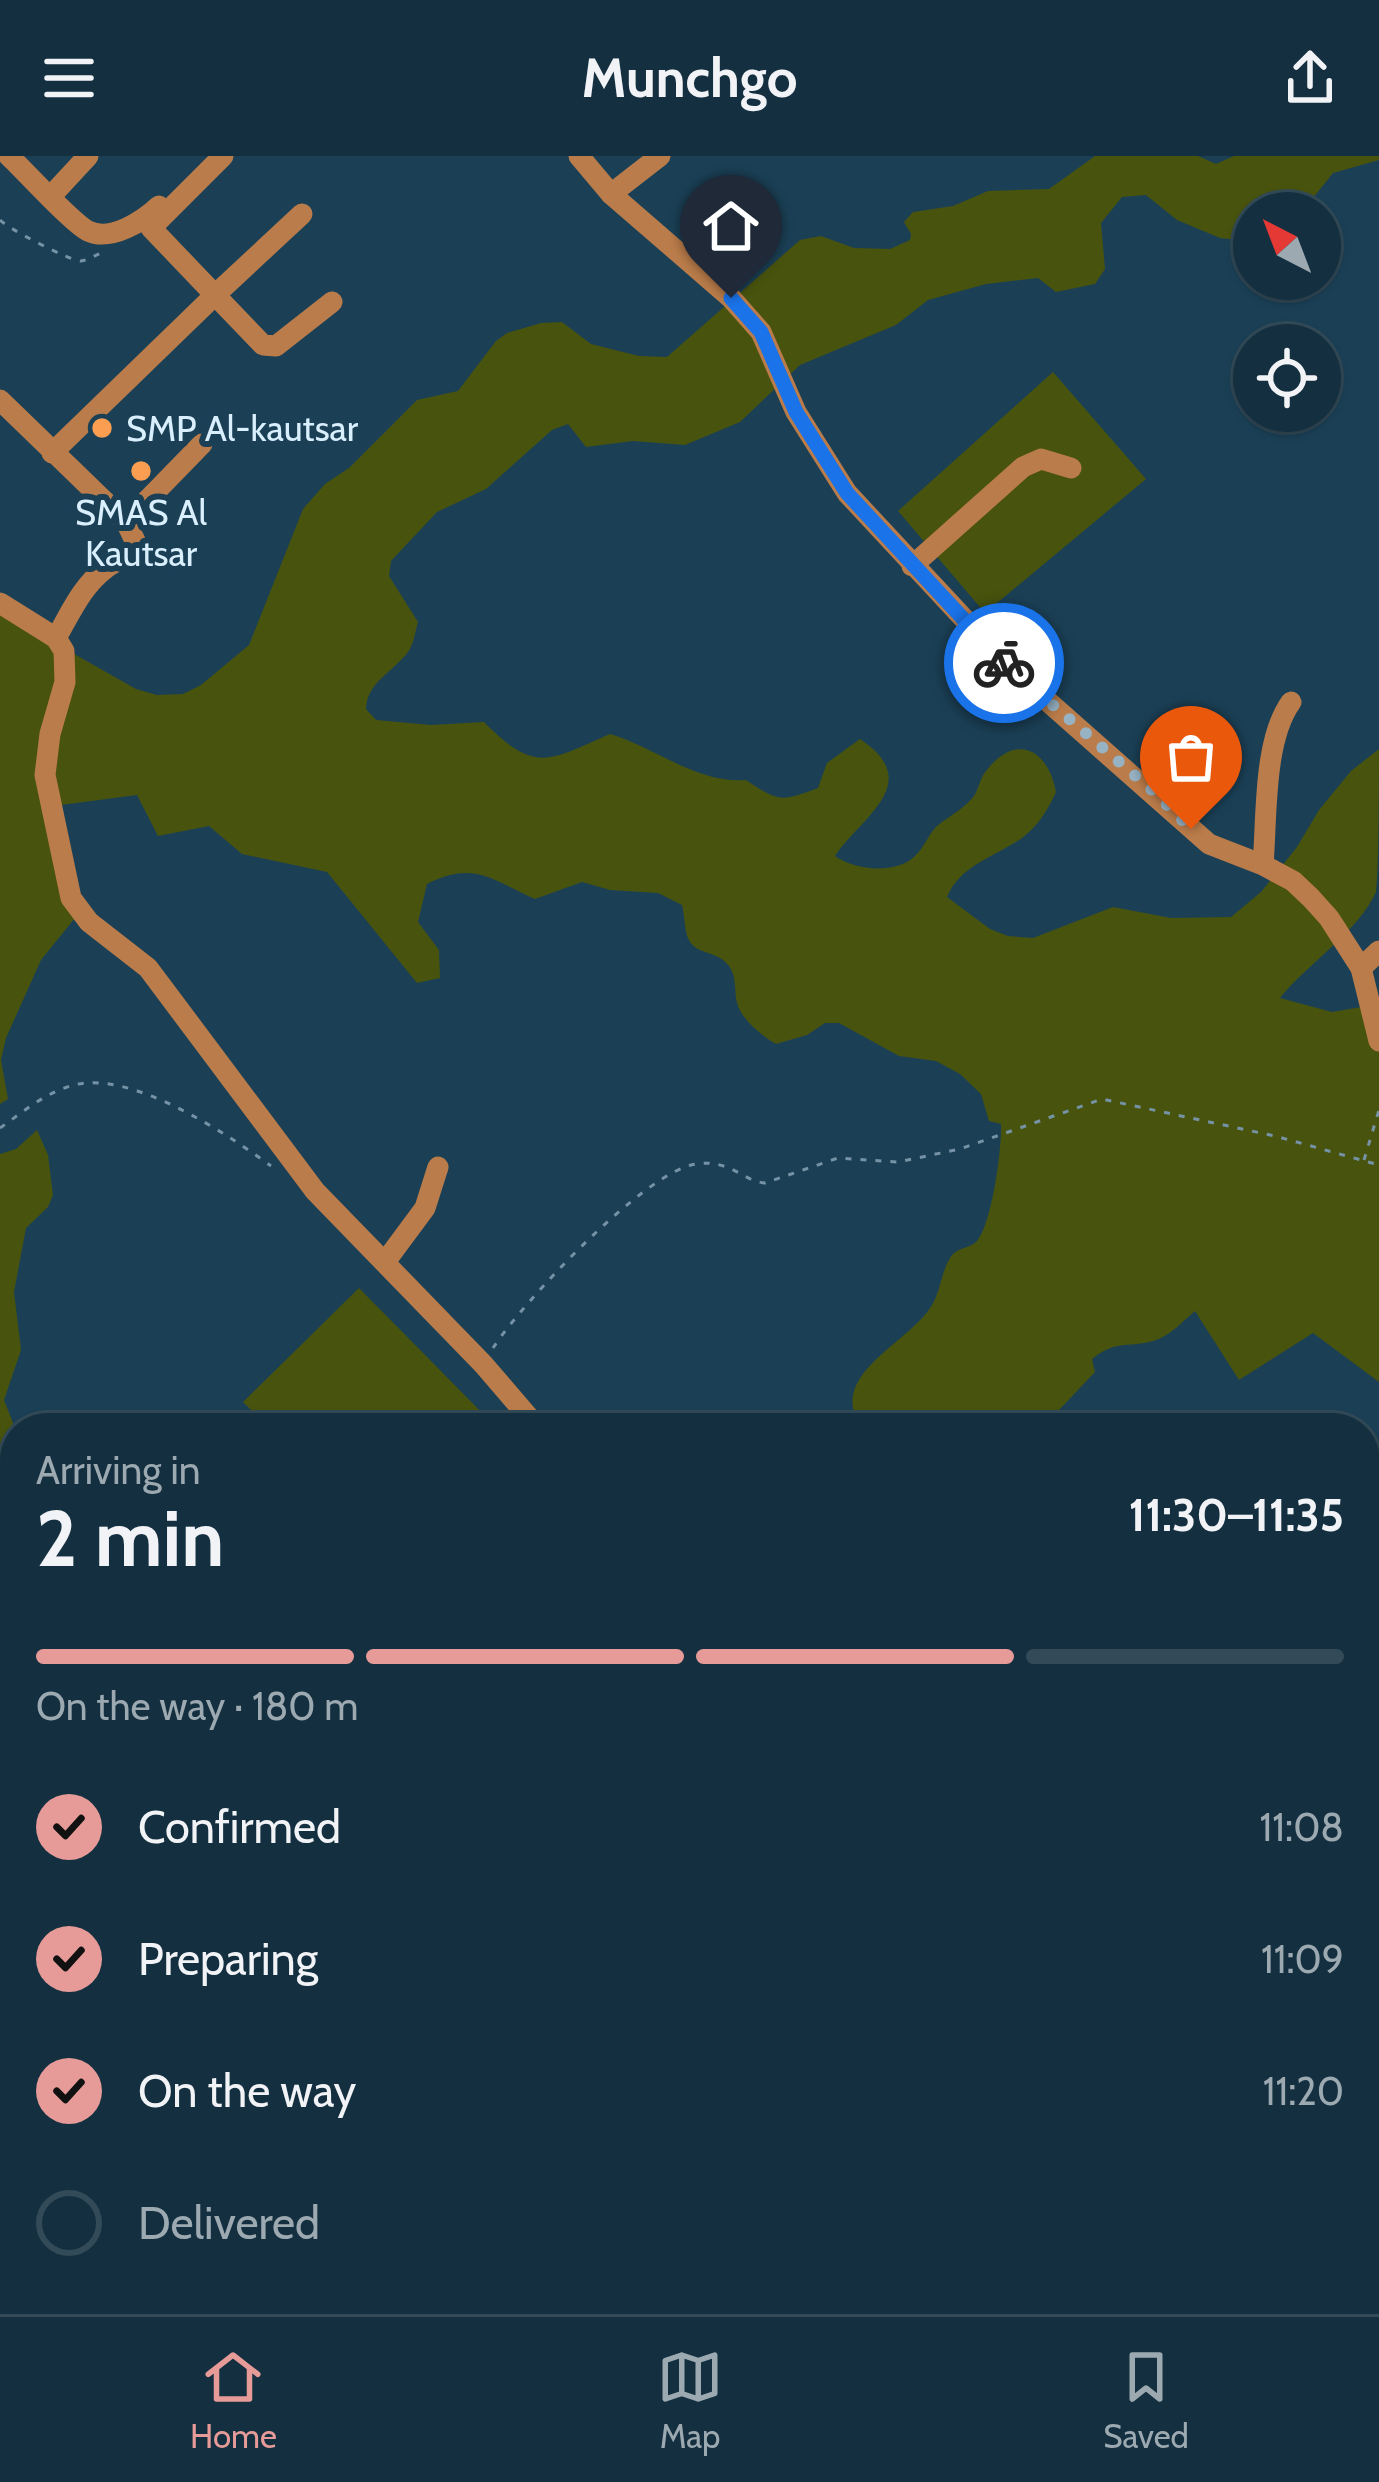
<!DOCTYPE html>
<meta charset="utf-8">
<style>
body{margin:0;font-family:Cabin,sans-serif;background:#1d3847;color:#f1f3f6;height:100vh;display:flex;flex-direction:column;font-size:45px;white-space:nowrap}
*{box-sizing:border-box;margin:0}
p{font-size:39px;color:#9da9b1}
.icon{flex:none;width:66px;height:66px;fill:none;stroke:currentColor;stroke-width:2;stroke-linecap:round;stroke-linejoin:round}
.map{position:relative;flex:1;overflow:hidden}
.details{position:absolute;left:0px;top:1257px;width:1380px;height:903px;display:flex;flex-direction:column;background:#143040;border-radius:48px 48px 0 0;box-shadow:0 3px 9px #0004,0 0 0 3px #334b59}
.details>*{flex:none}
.needle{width:78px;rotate:318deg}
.buttons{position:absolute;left:1233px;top:36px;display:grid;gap:24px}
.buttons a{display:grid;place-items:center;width:108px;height:108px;border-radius:50%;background:#143040;box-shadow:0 3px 9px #0004,0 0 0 3px #334b59;font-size:60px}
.pin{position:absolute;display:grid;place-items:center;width:102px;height:102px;color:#fff;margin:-123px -51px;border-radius:50% 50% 50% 0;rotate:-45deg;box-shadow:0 0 12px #0007}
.pin .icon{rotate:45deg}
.courier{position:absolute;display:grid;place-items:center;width:120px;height:120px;margin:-60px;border:9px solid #1a73e8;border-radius:50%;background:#fff;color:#222;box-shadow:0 3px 15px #0007}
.overview em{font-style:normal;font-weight:800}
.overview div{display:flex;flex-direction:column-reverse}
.overview{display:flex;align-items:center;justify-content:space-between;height:204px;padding:0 36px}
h1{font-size:78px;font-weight:800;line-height:90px}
.bar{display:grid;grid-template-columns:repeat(4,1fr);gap:18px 12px;align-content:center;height:144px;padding:0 36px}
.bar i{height:15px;border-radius:9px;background:#334b59}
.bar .active{background:#e69b98}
.bar p{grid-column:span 4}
ol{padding:0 36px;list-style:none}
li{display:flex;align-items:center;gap:36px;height:132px}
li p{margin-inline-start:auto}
li .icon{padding:12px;border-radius:50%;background:#e69b98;color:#111;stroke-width:4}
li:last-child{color:#9da9b1}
li i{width:66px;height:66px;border:6px solid #334b59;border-radius:50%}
header{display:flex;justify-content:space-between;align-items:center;height:156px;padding:0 36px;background:#143040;font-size:54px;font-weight:800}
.tabs{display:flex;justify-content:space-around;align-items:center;height:168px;border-top:3px solid #334b59;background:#143040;font-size:33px;color:#9da9b1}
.tabs a{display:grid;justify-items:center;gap:6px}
.tabs .active{color:#e69b98}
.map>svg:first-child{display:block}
.green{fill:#48530e}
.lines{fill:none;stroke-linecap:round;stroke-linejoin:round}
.path{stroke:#7593a5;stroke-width:3;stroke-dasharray:6 9;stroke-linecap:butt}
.minor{stroke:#ba7c4a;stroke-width:21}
.done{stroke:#97b2c3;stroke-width:12;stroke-dasharray:0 21.6}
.route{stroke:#1a73e8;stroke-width:15}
.poi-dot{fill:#fb9e51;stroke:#1b4056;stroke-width:4.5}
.labels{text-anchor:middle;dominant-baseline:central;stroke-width:12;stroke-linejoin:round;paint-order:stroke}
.poi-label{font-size:36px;fill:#daeffd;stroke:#1b4056;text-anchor:start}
</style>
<header><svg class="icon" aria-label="menu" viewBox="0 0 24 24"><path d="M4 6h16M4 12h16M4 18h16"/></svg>Munchgo<svg class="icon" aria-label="share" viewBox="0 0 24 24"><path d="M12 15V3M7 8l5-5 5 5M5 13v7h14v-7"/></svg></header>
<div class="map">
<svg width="1379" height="2158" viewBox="0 0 1379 2158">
<rect width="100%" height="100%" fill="#1b4056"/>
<!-- green -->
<g class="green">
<path d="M1095,0H1198L1216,8L1234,0H1379V4L1333,17L1301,57H1254V86L1220,82L1177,64L1146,39L1122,41L1101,67L1105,113L1095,128L1056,136L1038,122L986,128L928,144L896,169L800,209L740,266L685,289L633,285L586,291L568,268L552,274L486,333L437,356L391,405L389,420L418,466C415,476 414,488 408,496C393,516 367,526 366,553L376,564L431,569L484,566C535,618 548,605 610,578C655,591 697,628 746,624C779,646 780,646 818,632L827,607L860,583C926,627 861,661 835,700C854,714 896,719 915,700C924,692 928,679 937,670C949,660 964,653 974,640C979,632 980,622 986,615C1016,576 1048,593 1056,636C1048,654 1038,670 1022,682C996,700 960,709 947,741L990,773L1008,780L1033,782L1113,751L1171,762L1231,761L1261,736L1297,691L1319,654L1351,615L1379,593C1379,622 1379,715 1376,736C1357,777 1308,807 1280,842L1332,856L1379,848V1226L1313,1177L1239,1224L1195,1155C1183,1165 1171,1179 1156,1184C1130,1193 1118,1182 1092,1203L1095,1216L1042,1272H861C826,1218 909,1188 932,1149C941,1135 942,1110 953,1098C959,1092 972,1091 977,1085C992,1067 1002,992 1001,968L989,965L981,938L960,918L936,905L899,900L839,867H825L807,879L776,888C761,879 742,864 737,847C734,834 737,821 729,810C718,795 699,799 690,786C684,777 685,760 682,749L658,737L610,734L582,726L535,743C492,724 474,704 427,728L418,766L439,794L440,822L417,827L327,716L242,698L209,670L158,680L137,639L61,649L79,757L41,804L6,882L1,904L8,943L0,948V456L136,533L157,539L183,538L201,529L249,489L303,353L325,328L349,312L417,244L458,235L496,185L507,177L541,167L562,166L591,188L639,200L667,201L800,84L821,80L854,92L890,93L910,84L911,78L904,66L913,56L953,50L988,35L1049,33Z"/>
<path d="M1053,216L1146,323L985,457L898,355Z"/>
<path d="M37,974L48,999L53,1039L48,1051L26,1072L14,1136L21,1194L4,1244L15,1272V1363L0,1392V998L16,993Z"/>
<path d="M359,1132L497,1272H269L243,1246Z"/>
<path d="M1379,1872L1376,1983L1379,2158H1245L1233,2145H1365V1884Z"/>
</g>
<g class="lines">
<!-- path -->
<g class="path">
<path d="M0,64C7,72 72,106 81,105C88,104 94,100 101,97"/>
<path d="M0,972C23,956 46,936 74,929C131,914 226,977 271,1010"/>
<path d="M1364,1004L1379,954"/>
<path d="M493,1192C522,1147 645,1015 696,1008C731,1003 742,1025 765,1027L838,1002L898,1006L960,993L1102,943L1275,980L1379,1009"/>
</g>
<!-- minor -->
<g class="minor">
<path d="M9,0C25,15 72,67 88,75C111,86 143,65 159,50"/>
<path d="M579,0L611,38L731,142L761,176L796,256L847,337L1009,511L1209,688L1263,709L1293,725L1311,742L1329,762L1361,812L1379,885"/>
<path d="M611,38L660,0"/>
<path d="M51,40L88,0"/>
<path d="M302,58L215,139L263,189L276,190L332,146"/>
<path d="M0,244L126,366L138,391C129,402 118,403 106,412C82,430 71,456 56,482"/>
<path d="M52,297L215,139L151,72L223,0"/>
<path d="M126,366L202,288"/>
<path d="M912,410L1023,311L1041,303L1071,312"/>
<path d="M0,447L56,482L64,495L65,526L50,578L45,619L71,742L89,766L148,812L315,1035L483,1208L538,1272"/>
<path d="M1263,709C1267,662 1263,585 1291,546"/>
<path d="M1361,812L1379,795"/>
<path d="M385,1106L425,1052L438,1011"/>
<path d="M1365,1759L1379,1747"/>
<path d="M719,2145L728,2158"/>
<path d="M743,2158L759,2145"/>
</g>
</g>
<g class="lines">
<!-- done -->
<path class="done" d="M1004,507L1152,634L1191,673"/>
<!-- route -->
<path class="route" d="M731,142L761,176L796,256L847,337L1004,507"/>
</g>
<!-- markers -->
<g class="poi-dot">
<circle cx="102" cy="272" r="12"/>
<circle cx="141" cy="315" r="12"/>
</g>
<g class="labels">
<!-- poi labels -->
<g class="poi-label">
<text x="126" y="272">SMP Al-kautsar</text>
<text x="141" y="356" text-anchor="middle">SMAS Al<tspan x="141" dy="41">Kautsar</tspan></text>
</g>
</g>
</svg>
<div class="buttons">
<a><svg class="needle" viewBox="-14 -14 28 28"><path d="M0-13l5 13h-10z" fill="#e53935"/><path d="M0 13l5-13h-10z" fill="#9da9b1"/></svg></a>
<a><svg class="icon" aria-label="locate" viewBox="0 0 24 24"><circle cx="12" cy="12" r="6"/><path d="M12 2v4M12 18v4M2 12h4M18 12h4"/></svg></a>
</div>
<div class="pin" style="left:1191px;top:673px;background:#ea580c"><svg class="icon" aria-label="bag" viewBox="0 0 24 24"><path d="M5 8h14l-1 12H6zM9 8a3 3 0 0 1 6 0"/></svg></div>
<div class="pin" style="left:731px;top:142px;background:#1f2937"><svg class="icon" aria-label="home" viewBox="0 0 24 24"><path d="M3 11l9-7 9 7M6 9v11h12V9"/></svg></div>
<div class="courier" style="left:1004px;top:507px"><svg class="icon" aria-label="bike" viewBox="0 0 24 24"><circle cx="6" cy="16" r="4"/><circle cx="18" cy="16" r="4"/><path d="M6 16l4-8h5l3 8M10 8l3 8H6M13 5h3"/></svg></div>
<section class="details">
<div class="overview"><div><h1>2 min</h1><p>Arriving in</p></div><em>11:30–11:35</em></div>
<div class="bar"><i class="active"></i><i class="active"></i><i class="active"></i><i></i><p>On the way · 180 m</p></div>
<ol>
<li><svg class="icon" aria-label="check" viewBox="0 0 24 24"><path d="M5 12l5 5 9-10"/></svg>Confirmed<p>11:08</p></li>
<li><svg class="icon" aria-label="check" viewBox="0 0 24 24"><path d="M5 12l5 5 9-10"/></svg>Preparing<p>11:09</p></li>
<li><svg class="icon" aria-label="check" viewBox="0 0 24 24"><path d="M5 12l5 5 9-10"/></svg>On the way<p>11:20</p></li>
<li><i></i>Delivered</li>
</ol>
</section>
</div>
<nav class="tabs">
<a class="active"><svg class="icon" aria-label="home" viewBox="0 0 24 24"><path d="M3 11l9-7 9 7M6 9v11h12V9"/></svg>Home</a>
<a><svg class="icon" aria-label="map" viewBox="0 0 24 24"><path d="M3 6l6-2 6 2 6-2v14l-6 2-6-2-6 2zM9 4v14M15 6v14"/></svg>Map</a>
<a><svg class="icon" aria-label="saved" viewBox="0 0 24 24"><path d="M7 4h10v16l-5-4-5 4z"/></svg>Saved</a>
</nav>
